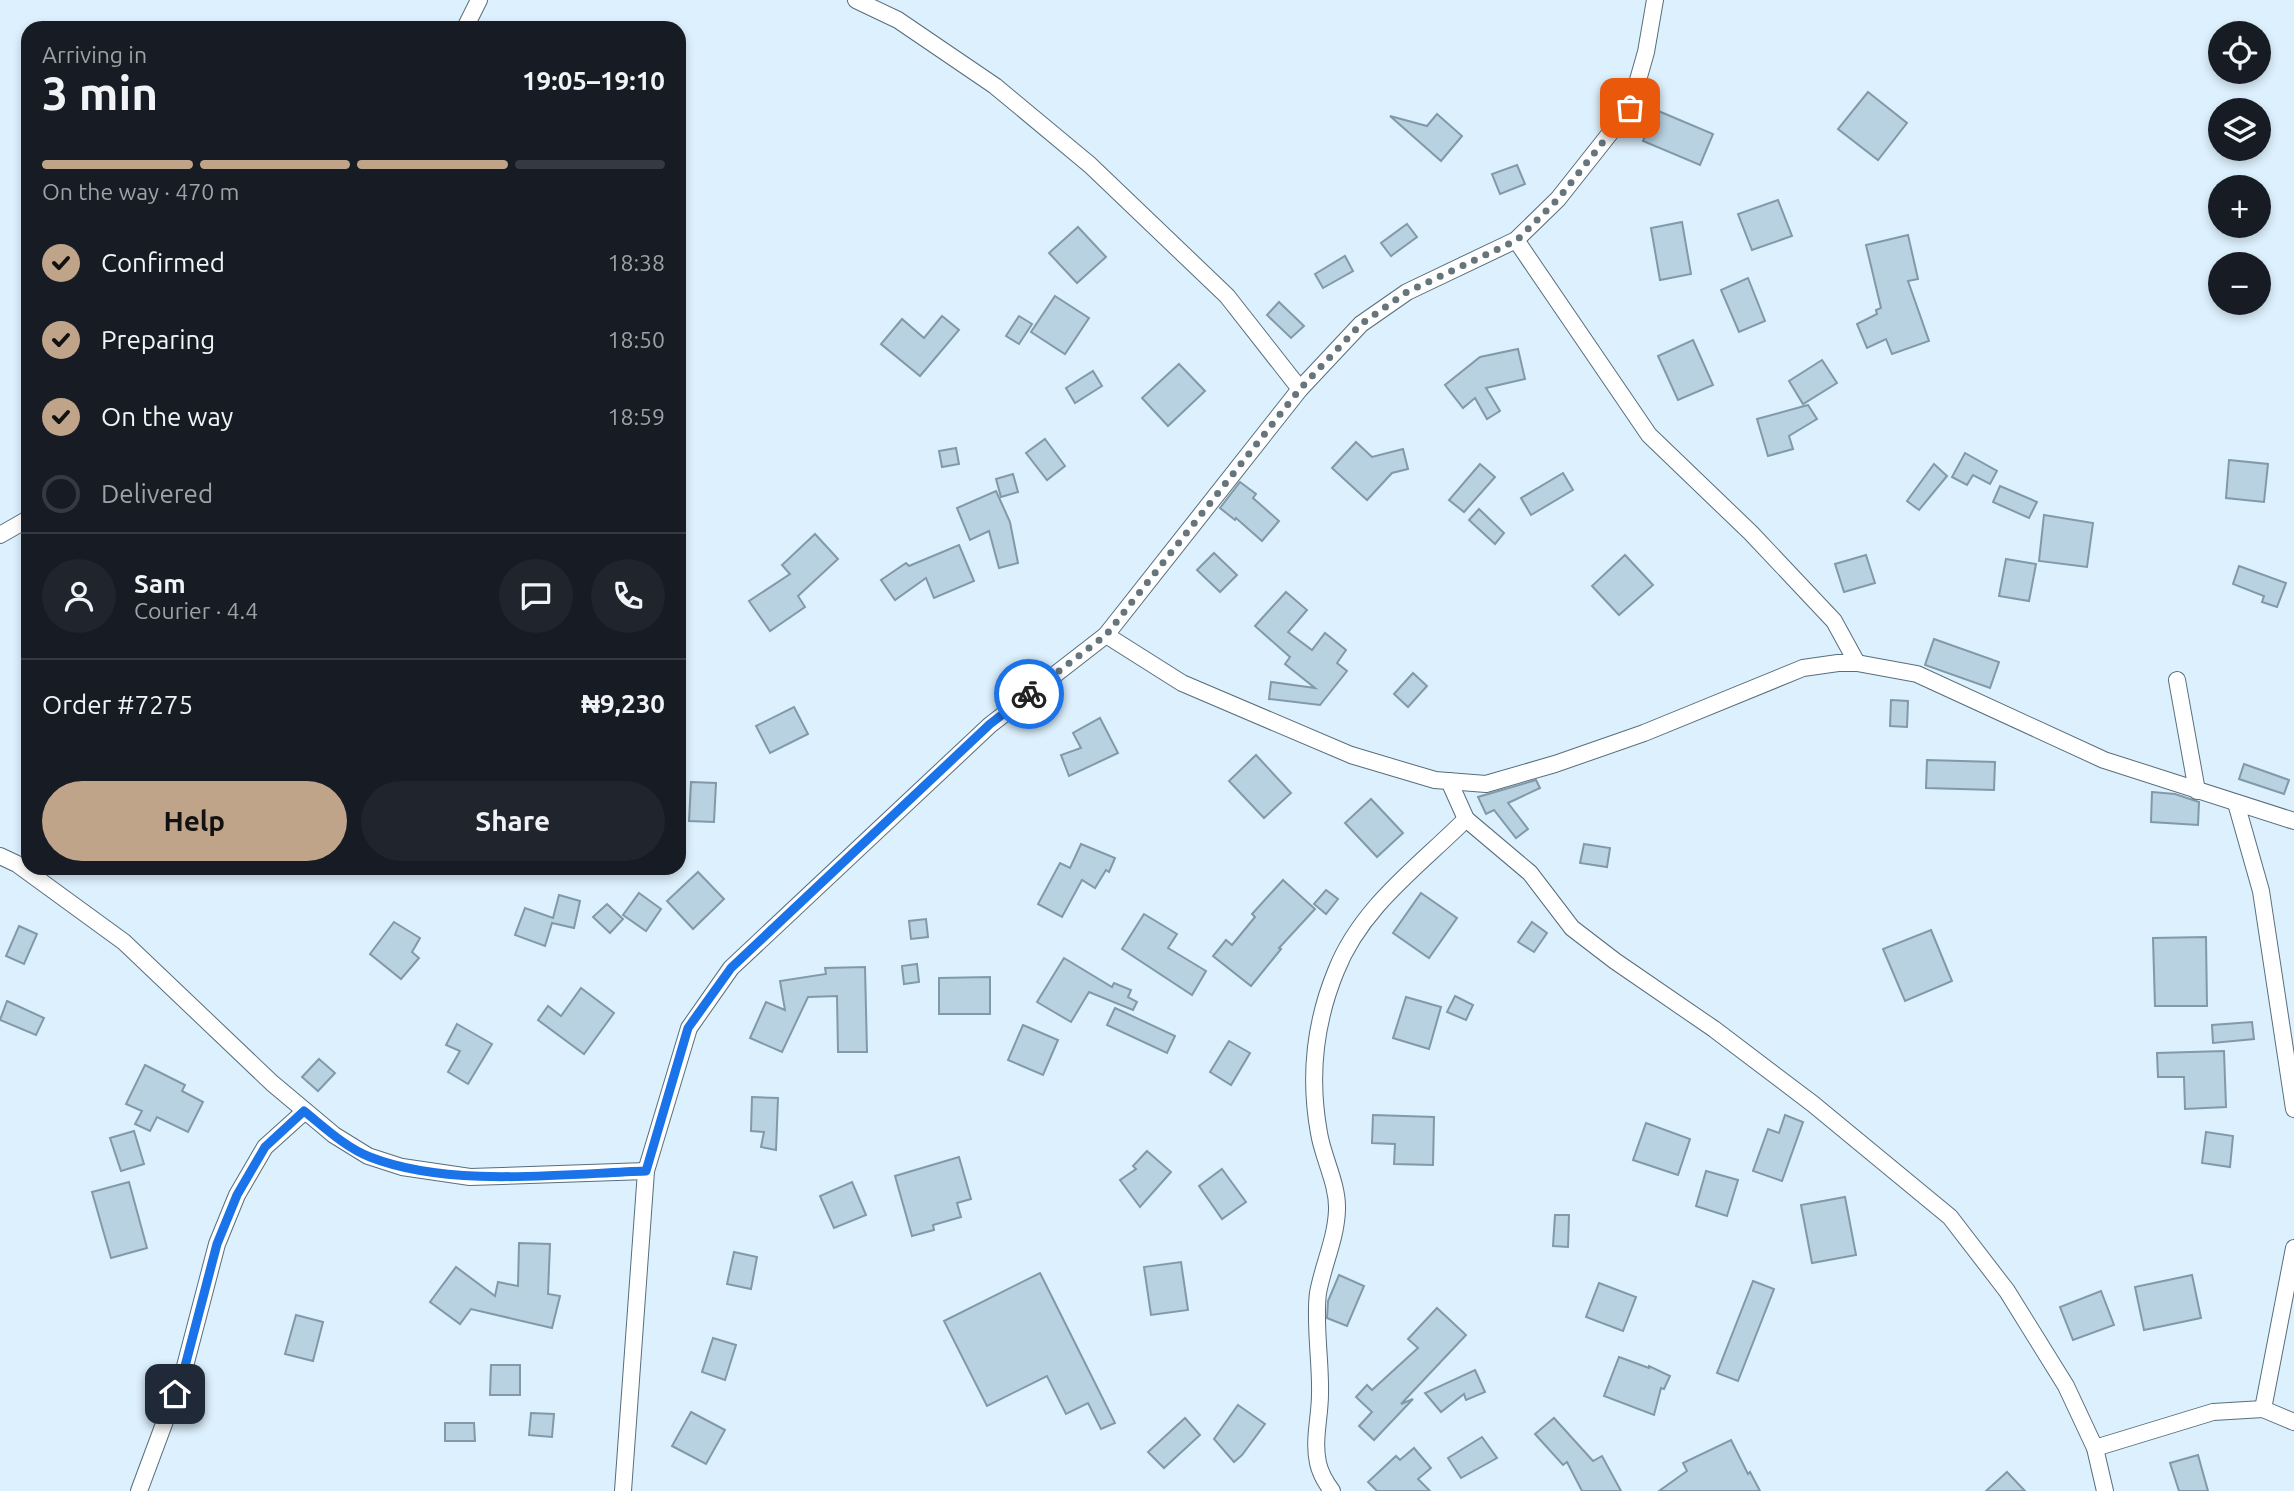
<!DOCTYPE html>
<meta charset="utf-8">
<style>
body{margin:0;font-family:Ubuntu,sans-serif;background:#20242c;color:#f1f3f6;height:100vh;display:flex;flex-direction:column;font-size:26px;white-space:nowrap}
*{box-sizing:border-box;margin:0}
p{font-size:23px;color:#9ea1a6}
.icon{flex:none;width:38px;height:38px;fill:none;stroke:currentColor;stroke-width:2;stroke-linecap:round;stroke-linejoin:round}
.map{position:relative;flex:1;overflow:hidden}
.details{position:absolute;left:21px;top:21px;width:665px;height:854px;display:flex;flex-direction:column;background:#171b24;border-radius:21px;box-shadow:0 4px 10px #0003}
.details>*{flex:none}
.buttons{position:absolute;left:2208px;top:21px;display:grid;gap:14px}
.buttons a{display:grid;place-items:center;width:63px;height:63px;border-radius:50%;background:#171b24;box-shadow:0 4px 10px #0003;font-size:35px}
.pin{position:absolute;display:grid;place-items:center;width:60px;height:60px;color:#fff;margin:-30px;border-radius:14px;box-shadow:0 4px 10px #0006}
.courier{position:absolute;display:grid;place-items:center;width:70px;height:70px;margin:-35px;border:5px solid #1a73e8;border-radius:50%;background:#fff;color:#222;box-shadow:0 2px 9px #0007}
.headline em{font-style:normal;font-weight:600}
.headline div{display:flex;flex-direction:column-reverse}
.headline{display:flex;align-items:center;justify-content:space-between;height:119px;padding:0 21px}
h1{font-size:46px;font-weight:600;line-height:52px}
.bar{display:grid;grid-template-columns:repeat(4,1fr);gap:10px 7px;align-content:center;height:84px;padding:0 21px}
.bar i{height:9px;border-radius:5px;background:#363941}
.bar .current{background:#c0a48a}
.bar p{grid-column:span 4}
.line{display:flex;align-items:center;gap:18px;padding:0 21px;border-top:2px solid #363941}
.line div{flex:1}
.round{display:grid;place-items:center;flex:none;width:74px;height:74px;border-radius:37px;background:#20242c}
ol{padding:0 21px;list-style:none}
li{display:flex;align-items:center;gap:21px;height:77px}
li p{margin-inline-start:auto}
li .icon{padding:7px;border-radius:50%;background:#c0a48a;color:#111;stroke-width:4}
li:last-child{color:#9ea1a6}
li i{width:38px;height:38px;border:4px solid #363941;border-radius:50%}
.action{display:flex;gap:14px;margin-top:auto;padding:14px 21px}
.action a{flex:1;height:80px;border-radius:42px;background:#c0a48a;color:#111;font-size:28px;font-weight:600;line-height:80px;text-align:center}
.action a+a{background:#20242c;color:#f1f3f6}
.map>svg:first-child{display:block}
.building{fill:#b9d2e2;stroke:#8199a8;stroke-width:2}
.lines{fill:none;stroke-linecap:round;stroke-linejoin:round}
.minor-casing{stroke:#586e7c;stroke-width:18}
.minor{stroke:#fff;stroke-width:16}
.done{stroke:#66747c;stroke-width:7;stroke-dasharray:0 12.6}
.route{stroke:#1a73e8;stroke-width:9}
</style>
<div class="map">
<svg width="2294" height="1491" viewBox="0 0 2294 1491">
<rect width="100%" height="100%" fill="#dcf0fd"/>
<!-- building -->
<g class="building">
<path d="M1868,92L1907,123L1878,160L1838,129Z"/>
<path d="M1656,110L1713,134L1700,165L1643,141Z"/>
<path d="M1437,114L1462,136L1441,161L1390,116L1427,126Z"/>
<path d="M1517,165L1525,184L1500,194L1492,174Z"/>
<path d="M1778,200L1792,236L1752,250L1738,214Z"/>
<path d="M1682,222L1691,274L1660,280L1651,228Z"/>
<path d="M1407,224L1417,237L1391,256L1381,243Z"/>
<path d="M1078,227L1106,257L1077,283L1049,253Z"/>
<path d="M1908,235L1918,279L1908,281L1929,341L1892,354L1886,339L1867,348L1857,324L1877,314L1876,310L1881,308L1866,245Z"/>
<path d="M1345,256L1353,271L1323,288L1315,274Z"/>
<path d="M1748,278L1765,321L1739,332L1721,290Z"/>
<path d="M1055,296L1089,318L1065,354L1031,332Z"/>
<path d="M1279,302L1304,326L1291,338L1267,315Z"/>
<path d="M942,316L959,330L920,376L881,344L902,319L924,338Z"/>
<path d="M1019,316L1032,324L1019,344L1006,336Z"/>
<path d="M1693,340L1713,385L1678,400L1658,356Z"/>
<path d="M1518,349L1525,379L1486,388L1500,411L1487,419L1475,398L1463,408L1445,385L1480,357Z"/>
<path d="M1822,360L1837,383L1803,404L1789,381Z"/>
<path d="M1179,364L1205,391L1168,426L1142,398Z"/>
<path d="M1093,371L1102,386L1075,403L1066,388Z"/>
<path d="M1808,405L1817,419L1789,436L1793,449L1768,456L1757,419Z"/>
<path d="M1045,439L1065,466L1047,480L1026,453Z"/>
<path d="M1356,442L1372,457L1403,449L1408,469L1392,473L1367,500L1332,468Z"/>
<path d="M956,448L959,464L942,467L939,451Z"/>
<path d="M1965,453L1997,471L1990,484L1973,475L1967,485L1952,477Z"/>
<path d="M2229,460L2268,464L2264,502L2226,498Z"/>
<path d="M1480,464L1495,477L1464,512L1449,500Z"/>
<path d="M1934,464L1947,476L1919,510L1907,501Z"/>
<path d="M1563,473L1573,490L1531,515L1521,498Z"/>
<path d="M1013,474L1018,492L1001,497L996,479Z"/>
<path d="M1240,482L1256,494L1253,498L1279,521L1262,541L1236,518L1235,520L1220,508Z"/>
<path d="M2000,486L2037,502L2029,518L1993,502Z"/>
<path d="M996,491L1010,522L1018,563L999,568L989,531L970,540L957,508Z"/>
<path d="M1479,509L1504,533L1495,544L1469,520Z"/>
<path d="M2044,515L2093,523L2087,567L2039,561Z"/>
<path d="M815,534L838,559L798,596L805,607L770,631L749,601L790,574L782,565Z"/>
<path d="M959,545L974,581L934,598L926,578L895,600L881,580L906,563L909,566Z"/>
<path d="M1214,553L1237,575L1220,592L1197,570Z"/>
<path d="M1625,555L1653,585L1619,615L1592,586Z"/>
<path d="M1866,555L1875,583L1844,592L1835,564Z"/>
<path d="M2006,559L2036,564L2029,601L1999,596Z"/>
<path d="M2239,566L2286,583L2277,607L2262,602L2264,596L2233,584Z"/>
<path d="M1286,592L1307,610L1288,632L1312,650L1325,633L1346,650L1337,663L1347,671L1320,705L1269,699L1271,682L1315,688L1285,664L1290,657L1255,626Z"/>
<path d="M1934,639L1999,662L1990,688L1925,665Z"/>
<path d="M1413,673L1427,686L1408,707L1394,694Z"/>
<path d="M1891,700L1908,701L1907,727L1890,726Z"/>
<path d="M794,707L808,734L770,753L756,726Z"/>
<path d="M1100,718L1118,753L1069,776L1061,755L1081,748L1073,733Z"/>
<path d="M1256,755L1291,793L1264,818L1229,781Z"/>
<path d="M1927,760L1995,762L1994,790L1926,788Z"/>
<path d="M2244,764L2289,780L2284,794L2239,779Z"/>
<path d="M1536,780L1540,788L1508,803L1528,829L1516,838L1494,810L1486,814L1478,797Z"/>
<path d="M691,782L716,783L714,822L689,821Z"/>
<path d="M2152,792L2175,794L2199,802L2198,825L2151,822Z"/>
<path d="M1371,799L1403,833L1377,857L1345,823Z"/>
<path d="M1081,844L1115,858L1109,872L1106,870L1095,888L1082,880L1062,917L1038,904L1060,863L1070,868Z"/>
<path d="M1584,844L1610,848L1607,867L1580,863Z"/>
<path d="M698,872L724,899L693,929L667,901Z"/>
<path d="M1283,880L1315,909L1279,948L1281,949L1251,986L1213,956L1226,940L1232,945L1255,917L1252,914Z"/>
<path d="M1326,890L1338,899L1326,914L1314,904Z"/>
<path d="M639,893L661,909L646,931L623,915Z"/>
<path d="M1421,893L1457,918L1429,958L1393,933Z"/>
<path d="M559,895L580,901L574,928L552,923L545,946L515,935L525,908L553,918Z"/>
<path d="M607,904L623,919L610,933L593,917Z"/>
<path d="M1144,914L1177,934L1168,948L1206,971L1192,995L1122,949Z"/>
<path d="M926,919L928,937L911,939L909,921Z"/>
<path d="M394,922L420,938L412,952L419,958L401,979L370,954Z"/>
<path d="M1532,922L1547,933L1534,952L1518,942Z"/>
<path d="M19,926L37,934L24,964L6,956Z"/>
<path d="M1931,930L1952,981L1905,1001L1883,949Z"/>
<path d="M2206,937L2207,1006H2155L2153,938Z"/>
<path d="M1064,958L1112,987L1114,983L1131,990L1128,997L1137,1002L1133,1010L1089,992L1071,1022L1037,1002Z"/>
<path d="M917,964L919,982L904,984L902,966Z"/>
<path d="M865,967L867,1052H838L837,996L808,997L782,1052L750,1038L766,1002L785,1010L780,981L826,974L825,968Z"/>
<path d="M990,977V1014H939V978Z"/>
<path d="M581,988L614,1013L584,1054L538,1020L548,1006L561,1016Z"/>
<path d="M1455,996L1473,1005L1466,1020L1447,1012Z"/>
<path d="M1406,997L1441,1007L1429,1049L1393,1038Z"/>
<path d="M7,1001L44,1018L36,1035L0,1020Z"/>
<path d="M1115,1008L1175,1036L1167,1053L1107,1025Z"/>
<path d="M2252,1022L2254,1039L2213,1043L2212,1025Z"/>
<path d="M457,1024L492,1044L468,1084L448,1072L460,1051L446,1045Z"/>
<path d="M1023,1025L1058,1040L1043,1075L1008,1060Z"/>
<path d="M1229,1041L1250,1053L1231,1085L1210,1072Z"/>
<path d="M2224,1051L2226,1107L2185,1109L2184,1077H2158L2157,1053Z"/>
<path d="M319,1059L335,1073L318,1091L302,1077Z"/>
<path d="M145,1065L185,1085L182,1091L203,1102L188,1132L157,1117L150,1131L135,1124L142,1111L126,1104Z"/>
<path d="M752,1097L778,1098L776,1150L761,1147L764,1132L751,1131Z"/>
<path d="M1373,1115L1434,1117L1433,1165L1394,1164L1395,1144L1372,1143Z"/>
<path d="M1785,1115L1803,1122L1782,1181L1753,1171L1768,1129L1779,1133Z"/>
<path d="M1646,1123L1690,1139L1678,1175L1633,1160Z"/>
<path d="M134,1131L144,1164L121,1171L110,1138Z"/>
<path d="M2206,1132L2233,1136L2230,1167L2202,1163Z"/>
<path d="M1147,1151L1171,1172L1140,1207L1120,1180L1136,1169L1133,1166Z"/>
<path d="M959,1157L971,1199L957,1203L961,1217L933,1225L934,1230L912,1236L895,1176Z"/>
<path d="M1222,1169L1246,1202L1222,1219L1199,1186Z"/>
<path d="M1706,1171L1738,1180L1727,1216L1696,1206Z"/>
<path d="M129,1182L147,1248L111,1258L92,1192Z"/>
<path d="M852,1182L866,1215L834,1228L820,1196Z"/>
<path d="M1845,1197L1856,1255L1812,1263L1801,1205Z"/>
<path d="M1555,1215H1569L1568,1247L1553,1246Z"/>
<path d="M519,1243L550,1244L548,1294L560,1296L552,1328L471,1309L460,1324L430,1302L456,1267L495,1296L498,1282L518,1286Z"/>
<path d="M734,1252L757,1257L751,1289L727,1284Z"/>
<path d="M1181,1262L1188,1310L1151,1315L1144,1267Z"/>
<path d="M1040,1273L1115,1423L1101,1429L1088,1403L1066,1414L1047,1376L987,1406L944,1321Z"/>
<path d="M1339,1275L1364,1286L1347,1326L1327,1318L1328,1301Z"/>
<path d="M2192,1275L2201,1318L2144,1330L2135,1287Z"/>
<path d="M1753,1281L1774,1289L1738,1381L1717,1373Z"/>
<path d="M1599,1283L1636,1297L1623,1331L1586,1317Z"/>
<path d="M2101,1291L2114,1325L2073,1340L2060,1307Z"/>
<path d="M1437,1308L1466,1335L1401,1404L1413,1399L1374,1440L1359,1426L1372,1412L1356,1397L1367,1385L1372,1390L1418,1348L1408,1339Z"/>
<path d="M296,1315L323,1322L313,1361L285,1354Z"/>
<path d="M713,1338L736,1345L725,1380L702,1372Z"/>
<path d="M1619,1357L1649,1368V1366L1670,1376L1664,1389L1661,1388L1654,1415L1604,1396Z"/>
<path d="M491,1365H520V1395H490Z"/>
<path d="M1475,1370L1485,1392L1466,1400L1464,1394L1441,1412L1425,1393Z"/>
<path d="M1238,1405L1265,1424L1242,1455L1234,1462L1214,1439Z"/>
<path d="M691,1412L725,1430L706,1464L672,1446Z"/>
<path d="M531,1413L554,1414L552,1437L529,1435Z"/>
<path d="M1185,1418L1200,1435L1164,1468L1148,1452Z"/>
<path d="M1554,1418L1593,1461L1602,1456L1621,1491H1582L1567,1462L1563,1465L1535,1434Z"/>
<path d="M445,1423H474L475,1441H445Z"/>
<path d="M1482,1437L1497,1458L1461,1478L1448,1458Z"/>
<path d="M1731,1440L1748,1474L1750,1472L1760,1491H1659L1687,1471L1683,1463Z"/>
<path d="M1414,1448L1431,1468L1418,1479L1430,1491H1377L1368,1482L1396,1456L1400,1460Z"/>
<path d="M2198,1455L2208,1491H2179L2170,1463Z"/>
<path d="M2007,1472L2025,1491H1986Z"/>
</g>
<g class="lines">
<defs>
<g id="minor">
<path d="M856,0L898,20L995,86L1090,165L1227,296L1300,389"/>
<path d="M465,28L479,0"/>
<path d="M1516,240L1649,435L1751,533L1834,621L1857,663"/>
<path d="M0,535L28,519"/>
<path d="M1106,635L1182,683L1351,755L1435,780L1486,784L1555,764L1644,733L1803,668L1838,663H1857L1917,674L2104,760L2294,821"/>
<path d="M2177,680L2197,791"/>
<path d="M1449,781L1466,819L1530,873L1572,928L1615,961L1714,1029L1813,1104L1950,1217L2007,1291L2066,1386L2095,1448L2105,1491"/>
<path d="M2236,803L2261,891L2294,1109"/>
<path d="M0,856L17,864L124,942L272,1083L334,1135L368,1156L402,1167L470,1177L646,1171"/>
<path d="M2263,1409L2294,1248"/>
<path d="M2095,1448L2213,1412L2263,1409L2294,1422"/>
<path d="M139,1491L184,1370L217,1244L237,1195L265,1147L305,1111"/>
<path d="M623,1491L646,1171L689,1028L731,968L990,725L1106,635L1300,389L1361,324L1407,292L1516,240L1558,199L1630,108L1646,52L1655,0"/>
<path d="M1332,1491C1326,1483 1320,1472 1318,1463C1313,1440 1320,1417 1320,1394C1321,1363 1314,1322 1318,1293C1323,1265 1336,1239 1337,1210C1338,1184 1323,1158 1319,1133C1309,1078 1315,1022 1336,971C1361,907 1419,866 1466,819"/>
</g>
</defs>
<!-- minor casing -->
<use href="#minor" class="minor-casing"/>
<!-- minor -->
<use href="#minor" class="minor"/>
</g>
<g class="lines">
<!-- done -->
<path class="done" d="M1029,694L1106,635L1300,389L1361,324L1407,292L1517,240L1558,199L1630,108"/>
<!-- route -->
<path class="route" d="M175,1394L184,1370L217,1244L237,1195L265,1147L304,1111C324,1127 346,1148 370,1157C449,1188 561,1174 646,1171L688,1028L731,968L990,724L1029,694"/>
</g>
</svg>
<div class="buttons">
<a><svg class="icon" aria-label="locate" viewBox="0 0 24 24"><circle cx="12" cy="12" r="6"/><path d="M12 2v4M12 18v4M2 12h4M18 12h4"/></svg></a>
<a><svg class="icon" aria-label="layers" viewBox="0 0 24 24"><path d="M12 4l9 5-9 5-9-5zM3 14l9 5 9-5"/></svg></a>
<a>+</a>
<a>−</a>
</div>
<div class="pin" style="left:1630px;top:108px;background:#ea580c"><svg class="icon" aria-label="bag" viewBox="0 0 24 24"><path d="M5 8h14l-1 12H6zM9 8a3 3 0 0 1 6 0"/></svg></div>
<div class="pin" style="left:175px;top:1394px;background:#1f2937"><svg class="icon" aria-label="home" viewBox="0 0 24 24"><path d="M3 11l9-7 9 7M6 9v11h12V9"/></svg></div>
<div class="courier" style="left:1029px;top:694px"><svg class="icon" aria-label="bike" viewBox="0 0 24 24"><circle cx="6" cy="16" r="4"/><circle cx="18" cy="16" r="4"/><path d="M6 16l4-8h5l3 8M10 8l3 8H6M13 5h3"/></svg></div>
<section class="details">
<div class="headline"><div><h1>3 min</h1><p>Arriving in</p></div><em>19:05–19:10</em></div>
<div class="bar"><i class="current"></i><i class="current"></i><i class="current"></i><i></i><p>On the way · 470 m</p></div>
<ol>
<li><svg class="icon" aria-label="check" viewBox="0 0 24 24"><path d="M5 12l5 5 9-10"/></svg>Confirmed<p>18:38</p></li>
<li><svg class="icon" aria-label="check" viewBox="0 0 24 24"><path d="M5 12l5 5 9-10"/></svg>Preparing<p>18:50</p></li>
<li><svg class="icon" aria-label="check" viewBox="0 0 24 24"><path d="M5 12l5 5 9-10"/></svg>On the way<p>18:59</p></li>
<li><i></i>Delivered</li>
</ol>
<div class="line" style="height:126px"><a class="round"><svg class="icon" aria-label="person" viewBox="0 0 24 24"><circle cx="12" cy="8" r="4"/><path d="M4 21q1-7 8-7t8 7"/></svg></a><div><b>Sam</b><p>Courier · 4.4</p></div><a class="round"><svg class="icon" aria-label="chat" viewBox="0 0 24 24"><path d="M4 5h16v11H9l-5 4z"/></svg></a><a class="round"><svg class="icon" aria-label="phone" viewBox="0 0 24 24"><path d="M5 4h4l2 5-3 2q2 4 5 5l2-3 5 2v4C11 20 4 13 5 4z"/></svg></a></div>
<div class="line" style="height:91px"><div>Order #7275</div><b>₦9,230</b></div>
<div class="action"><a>Help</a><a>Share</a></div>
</section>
</div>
